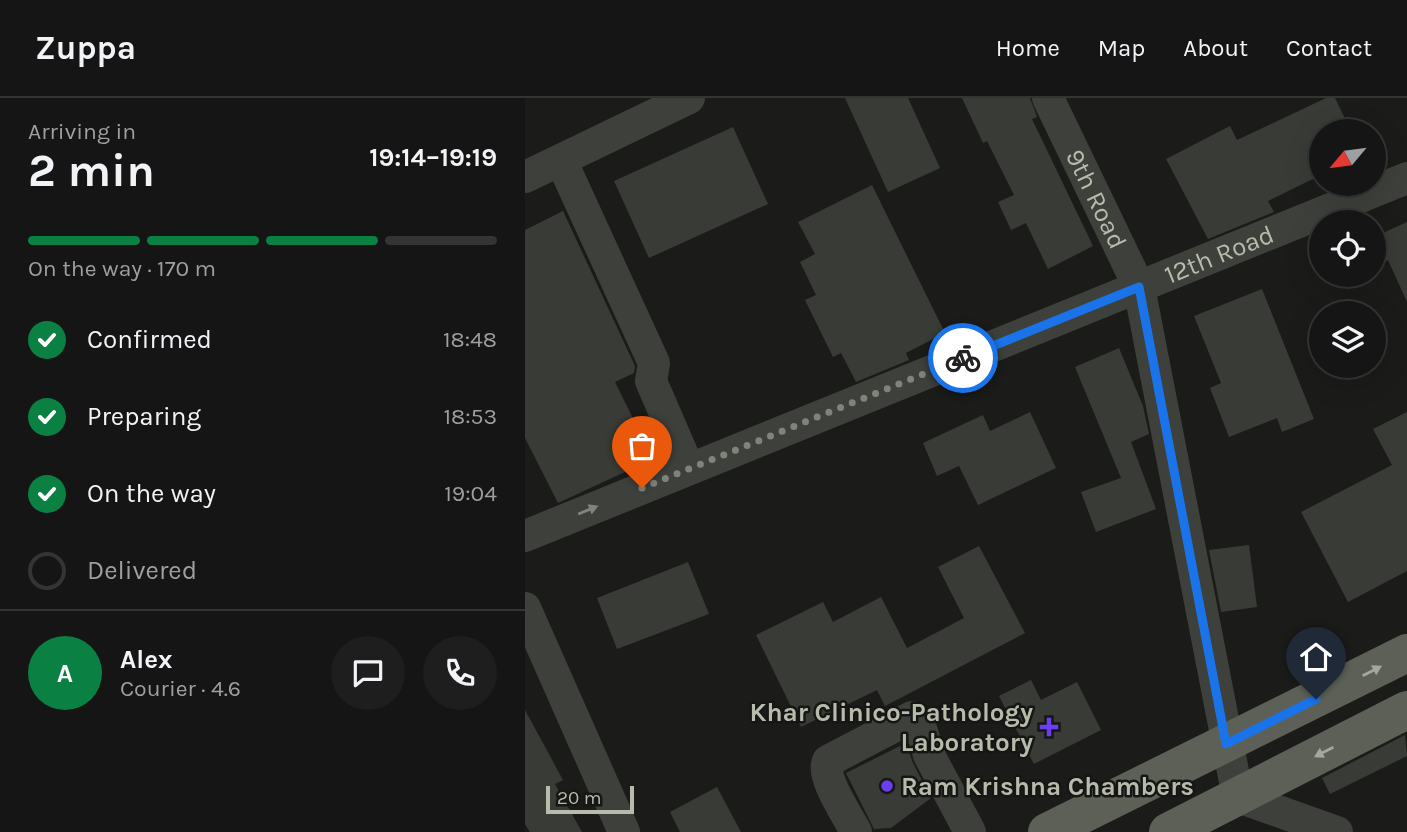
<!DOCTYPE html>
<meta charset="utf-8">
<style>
body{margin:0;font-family:Karla,sans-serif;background:#1d1e1d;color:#f1f3f6;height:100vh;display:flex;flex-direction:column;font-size:26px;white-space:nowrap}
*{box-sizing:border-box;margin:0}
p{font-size:23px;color:#9d9fa0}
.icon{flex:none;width:38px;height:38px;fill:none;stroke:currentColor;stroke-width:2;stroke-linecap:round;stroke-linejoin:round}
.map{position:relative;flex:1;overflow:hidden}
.side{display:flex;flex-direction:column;background:#141514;width:525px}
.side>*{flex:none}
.needle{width:46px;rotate:241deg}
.controls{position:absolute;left:784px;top:21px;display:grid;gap:14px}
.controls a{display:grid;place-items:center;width:77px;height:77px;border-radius:50%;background:#141514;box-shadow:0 7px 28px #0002,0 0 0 2px #333434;font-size:35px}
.scale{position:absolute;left:21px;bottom:18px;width:88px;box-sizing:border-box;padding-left:7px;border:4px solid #b7bbac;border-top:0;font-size:19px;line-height:24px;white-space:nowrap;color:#b7bbac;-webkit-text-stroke:5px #161715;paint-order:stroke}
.pin{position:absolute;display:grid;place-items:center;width:60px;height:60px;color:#fff;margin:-72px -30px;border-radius:50% 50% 50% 0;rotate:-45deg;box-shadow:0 0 7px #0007}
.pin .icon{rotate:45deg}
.courier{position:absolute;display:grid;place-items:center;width:70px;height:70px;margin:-35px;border:5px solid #1a73e8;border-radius:50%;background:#fff;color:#222;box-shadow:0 2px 9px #0007}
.headline em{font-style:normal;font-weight:700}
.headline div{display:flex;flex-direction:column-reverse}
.headline{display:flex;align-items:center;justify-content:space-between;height:119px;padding:0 28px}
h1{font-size:46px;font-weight:700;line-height:52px}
.bar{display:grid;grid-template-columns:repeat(4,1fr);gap:10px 7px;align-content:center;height:84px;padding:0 28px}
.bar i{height:9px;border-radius:5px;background:#333434}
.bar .current{background:#0b8043}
.bar p{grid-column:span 4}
.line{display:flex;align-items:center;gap:18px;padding:0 28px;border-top:2px solid #333434}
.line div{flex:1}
.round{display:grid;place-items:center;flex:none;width:74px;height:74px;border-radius:37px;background:#1d1e1d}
ol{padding:0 28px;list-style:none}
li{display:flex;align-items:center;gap:21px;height:77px}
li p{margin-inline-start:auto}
li .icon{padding:7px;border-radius:50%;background:#0b8043;color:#fff;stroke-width:4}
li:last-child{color:#9d9fa0}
li i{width:38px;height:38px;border:4px solid #333434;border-radius:50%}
header{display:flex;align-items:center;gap:42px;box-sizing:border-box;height:98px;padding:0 35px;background:#141514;border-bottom:2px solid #333434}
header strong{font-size:33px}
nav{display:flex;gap:38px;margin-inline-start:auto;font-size:24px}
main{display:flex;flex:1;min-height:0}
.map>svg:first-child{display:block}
.building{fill:#393b37}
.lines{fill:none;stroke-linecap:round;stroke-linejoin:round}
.minor{stroke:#3e413b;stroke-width:32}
.major{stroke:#5c6057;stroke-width:38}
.oneway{fill:#818479}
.oneway2{fill:#a5a99b}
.done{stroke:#808379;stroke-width:7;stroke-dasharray:0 12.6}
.route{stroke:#1a73e8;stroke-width:9}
.poi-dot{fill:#6b3eef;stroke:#161715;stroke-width:2.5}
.labels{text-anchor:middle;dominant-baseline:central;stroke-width:5;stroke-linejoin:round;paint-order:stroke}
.street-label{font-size:26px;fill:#b7bbac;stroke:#161715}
.poi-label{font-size:26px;font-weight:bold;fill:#b7bbac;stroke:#161715;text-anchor:end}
</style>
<header>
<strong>Zuppa</strong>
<nav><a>Home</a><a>Map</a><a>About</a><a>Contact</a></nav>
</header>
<main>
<section class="side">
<div class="headline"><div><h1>2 min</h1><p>Arriving in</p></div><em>19:14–19:19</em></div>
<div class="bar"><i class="current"></i><i class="current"></i><i class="current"></i><i></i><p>On the way · 170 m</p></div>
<ol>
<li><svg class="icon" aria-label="check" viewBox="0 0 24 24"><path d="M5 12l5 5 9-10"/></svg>Confirmed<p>18:48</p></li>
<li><svg class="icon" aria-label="check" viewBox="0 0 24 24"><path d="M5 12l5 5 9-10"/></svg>Preparing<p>18:53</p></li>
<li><svg class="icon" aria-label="check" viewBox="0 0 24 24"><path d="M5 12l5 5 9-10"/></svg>On the way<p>19:04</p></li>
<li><i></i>Delivered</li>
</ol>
<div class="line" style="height:126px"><b class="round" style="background:#0b8043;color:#fff">A</b><div><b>Alex</b><p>Courier · 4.6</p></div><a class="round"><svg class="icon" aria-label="chat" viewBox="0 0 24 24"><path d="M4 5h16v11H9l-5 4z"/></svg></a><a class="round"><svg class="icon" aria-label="phone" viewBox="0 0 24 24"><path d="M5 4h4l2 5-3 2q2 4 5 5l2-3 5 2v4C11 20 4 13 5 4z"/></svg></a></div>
</section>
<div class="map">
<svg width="882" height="734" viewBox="0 0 882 734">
<rect width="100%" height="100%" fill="#1b1c1a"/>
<!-- building -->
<g class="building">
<path d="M320,0H383L415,70L363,94Z"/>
<path d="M437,0H505L512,19L507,21L568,148L523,171L501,125L486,132L473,104L489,97L462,43L458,45Z"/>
<path d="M801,0H810L826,33H796V77L743,103L749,114L683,141L641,61L705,28L712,42Z"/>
<path d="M208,29L243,106L124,160L89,83Z"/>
<path d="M347,87L420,235L381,255L384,262L331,284L316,255L308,259L280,202L291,197L275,164L290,156L273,124Z"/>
<path d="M38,113L110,268L109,275L90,284L128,361L33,405L0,340V132Z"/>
<path d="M882,124V204L863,162L855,166L849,152V139Z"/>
<path d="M737,191L789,321L757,334L752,320L704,339L685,290L696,285L669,218Z"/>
<path d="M594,250L618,308L624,336L606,344L631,411L571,434L556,394L596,380L550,269Z"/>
<path d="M505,314L531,370L453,407L434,368L412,378L398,345L458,317L465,333Z"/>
<path d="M882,314V473L823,504L776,414L867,367L848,331Z"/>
<path d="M724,447L732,509L696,514L684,452Z"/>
<path d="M454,448L500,535L360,608L352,592L276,629L231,537L298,504L308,524L356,499L382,550L439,520L413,469Z"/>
<path d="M163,464L184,516L92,551L72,500Z"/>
<path d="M506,582L516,602L552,584L576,632L509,666L474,598Z"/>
<path d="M0,612L38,682L30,686L57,734H5L0,726Z"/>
<path d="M880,637L882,658L805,696L797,680Z"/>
<path d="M381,645L388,665L406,700L366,730L349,731L321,675Z"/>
<path d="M192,689L216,734H155L145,714Z"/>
</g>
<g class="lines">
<!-- minor -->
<g class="minor">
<path id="s1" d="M523,0L614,189L713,699L812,734"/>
<path d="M36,62L129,265L126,283L164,371"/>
<path d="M0,79L164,0"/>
<path id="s2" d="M0,438L882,80"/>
<path d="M0,510L99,734"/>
<path d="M331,734C323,718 295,678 303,663L387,619L395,627L404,657L445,734"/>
</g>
<!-- major -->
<g class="major">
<path d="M522,734L882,555"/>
<path d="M643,734L882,612"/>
</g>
</g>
<!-- one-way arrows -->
<defs><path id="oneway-solid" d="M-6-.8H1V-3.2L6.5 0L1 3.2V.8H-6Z" transform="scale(1.75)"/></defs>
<use class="oneway" href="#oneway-solid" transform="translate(63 412) rotate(-22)"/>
<g class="oneway2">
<use href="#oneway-solid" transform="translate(847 573) rotate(-27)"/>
<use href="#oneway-solid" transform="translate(799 654) rotate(153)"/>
</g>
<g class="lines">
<!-- done -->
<path class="done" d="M117,390L438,260"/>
<!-- route -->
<path class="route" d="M438,260L614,189L701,646L791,601"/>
</g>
<!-- markers -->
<g class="poi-dot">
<path d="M520.5 618.5h7v7h7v7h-7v7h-7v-7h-7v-7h7z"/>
<circle cx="362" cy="688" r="7"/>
</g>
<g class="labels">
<!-- street labels -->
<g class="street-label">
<text stroke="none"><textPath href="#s1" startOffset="112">9th Road</textPath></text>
<text stroke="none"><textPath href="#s2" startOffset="749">12th Road</textPath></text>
</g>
<!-- poi labels -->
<g class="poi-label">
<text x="508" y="614">Khar Clinico-Pathology<tspan x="508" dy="30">Laboratory</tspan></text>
<text x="376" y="688" text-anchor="start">Ram Krishna Chambers</text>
</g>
</g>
</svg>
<div class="controls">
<a><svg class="needle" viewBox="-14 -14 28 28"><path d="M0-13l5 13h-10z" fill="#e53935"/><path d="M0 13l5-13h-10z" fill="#9d9fa0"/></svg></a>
<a><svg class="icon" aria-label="locate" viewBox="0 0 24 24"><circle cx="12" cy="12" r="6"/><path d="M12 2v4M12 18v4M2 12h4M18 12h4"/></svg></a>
<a><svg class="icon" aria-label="layers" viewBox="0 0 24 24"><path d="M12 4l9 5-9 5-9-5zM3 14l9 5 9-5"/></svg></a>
</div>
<div class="scale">20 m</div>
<div class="pin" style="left:117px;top:390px;background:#ea580c"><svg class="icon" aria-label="bag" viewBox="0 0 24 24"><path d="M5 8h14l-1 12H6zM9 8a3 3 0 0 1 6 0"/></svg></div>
<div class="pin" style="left:791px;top:601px;background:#1f2937"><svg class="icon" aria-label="home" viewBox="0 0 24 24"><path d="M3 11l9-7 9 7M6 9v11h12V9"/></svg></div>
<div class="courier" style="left:438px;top:260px"><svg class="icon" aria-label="bike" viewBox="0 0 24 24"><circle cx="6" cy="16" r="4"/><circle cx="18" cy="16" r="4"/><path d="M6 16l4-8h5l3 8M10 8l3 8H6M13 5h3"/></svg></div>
</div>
</main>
